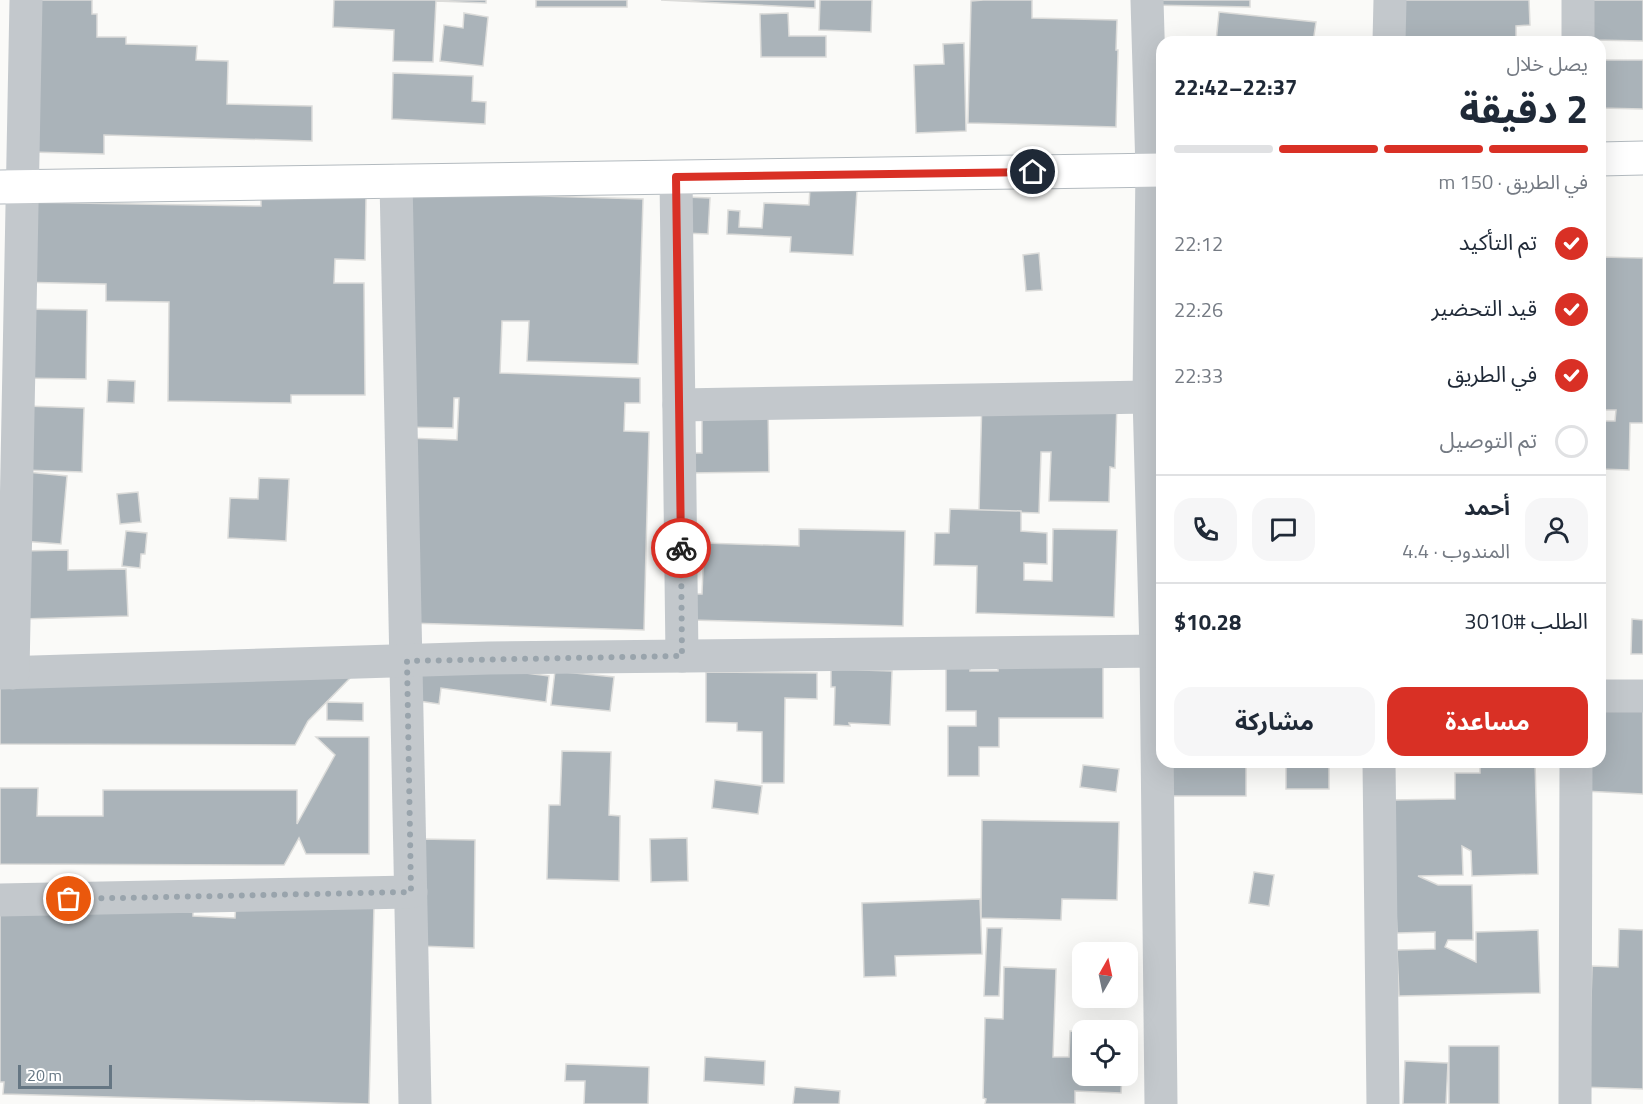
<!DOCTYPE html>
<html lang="ar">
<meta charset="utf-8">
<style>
body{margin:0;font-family:"Titillium Web","Noto Sans Arabic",sans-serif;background:#f6f6f7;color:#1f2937;direction:rtl;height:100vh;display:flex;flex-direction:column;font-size:22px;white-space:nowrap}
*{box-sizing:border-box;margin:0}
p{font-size:20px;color:#747a83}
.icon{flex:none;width:33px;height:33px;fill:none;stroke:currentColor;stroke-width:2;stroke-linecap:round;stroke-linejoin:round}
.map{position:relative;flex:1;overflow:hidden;direction:ltr}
.panel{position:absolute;left:1156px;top:36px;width:450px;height:732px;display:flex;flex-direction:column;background:#fff;border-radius:18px;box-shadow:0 6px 24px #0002;direction:rtl}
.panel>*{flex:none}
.needle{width:39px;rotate:9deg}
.fabs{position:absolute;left:1072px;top:942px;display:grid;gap:12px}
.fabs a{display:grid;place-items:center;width:66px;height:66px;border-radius:12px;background:#fff;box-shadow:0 6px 24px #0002;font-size:30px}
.scale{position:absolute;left:18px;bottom:15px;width:94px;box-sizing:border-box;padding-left:6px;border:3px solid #657683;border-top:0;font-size:16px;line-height:21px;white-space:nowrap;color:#657683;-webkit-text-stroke:4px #fff;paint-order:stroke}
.pin{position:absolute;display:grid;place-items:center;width:51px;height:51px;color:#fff;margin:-26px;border:3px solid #fff;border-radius:50%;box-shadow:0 2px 6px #0007}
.courier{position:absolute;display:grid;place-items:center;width:60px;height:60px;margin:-30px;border:4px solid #d93025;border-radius:50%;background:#fff;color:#222;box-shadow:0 2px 8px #0007}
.summary em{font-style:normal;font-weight:700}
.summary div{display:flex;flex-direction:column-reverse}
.summary{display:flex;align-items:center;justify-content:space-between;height:102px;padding:0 18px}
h1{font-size:39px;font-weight:700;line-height:45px}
.bar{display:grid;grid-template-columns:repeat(4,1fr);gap:9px 6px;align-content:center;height:72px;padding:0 18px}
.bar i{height:8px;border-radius:4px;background:#e0e1e3}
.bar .active{background:#d93025}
.bar p{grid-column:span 4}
.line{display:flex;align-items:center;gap:15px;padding:0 18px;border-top:2px solid #e0e1e3}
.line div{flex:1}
.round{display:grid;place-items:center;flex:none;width:63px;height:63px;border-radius:18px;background:#f6f6f7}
ol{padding:0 18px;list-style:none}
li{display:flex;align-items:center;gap:18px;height:66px}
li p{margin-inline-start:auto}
li .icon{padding:6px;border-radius:50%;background:#d93025;color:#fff;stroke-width:4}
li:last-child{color:#747a83}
li i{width:33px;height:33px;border:3px solid #e0e1e3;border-radius:50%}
.button{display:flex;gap:12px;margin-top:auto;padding:12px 18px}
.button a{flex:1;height:69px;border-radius:18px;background:#d93025;color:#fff;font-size:24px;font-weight:700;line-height:69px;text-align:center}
.button a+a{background:#f6f6f7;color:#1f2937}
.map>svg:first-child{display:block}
.building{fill:#aab3b9;stroke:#dcdcda;stroke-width:1.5}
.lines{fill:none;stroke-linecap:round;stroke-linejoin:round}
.secondary-casing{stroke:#b3babf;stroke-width:35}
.street{stroke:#c3c8cc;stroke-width:33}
.secondary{stroke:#fff;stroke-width:33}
.done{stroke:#99a4ac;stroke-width:6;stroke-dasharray:0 10.8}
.route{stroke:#d93025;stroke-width:8}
</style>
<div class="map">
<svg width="1643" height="1104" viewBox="0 0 1643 1104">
<rect width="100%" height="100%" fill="#fafaf8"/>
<!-- building -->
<g class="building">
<path d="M35,0H92V14H97V37H126V44L197,46L196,60L228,61L227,104L312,106V141L104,135V154L31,152Z"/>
<path d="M334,0H486V3L436,1L433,62L393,61L394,30L333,27Z"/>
<rect x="536" y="0" width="91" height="7"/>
<path d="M661,0H815V8Z"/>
<path d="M820,0H872L871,32L819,30Z"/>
<path d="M983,0H1032V18L1117,20L1116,50H1118L1116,127L968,123L971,1Z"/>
<path d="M1151,0H1250V7L1151,5Z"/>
<path d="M1401,0H1529L1530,25L1516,26V42H1402Z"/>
<path d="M1592,0H1643V41L1592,40Z"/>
<path d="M1219,12L1316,22L1313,42H1216Z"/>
<path d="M464,13L488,17L483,66L440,61L444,25L463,28Z"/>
<path d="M788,13L789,36H826V57H761L760,14Z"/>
<path d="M964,43L966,131L916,133L914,65L944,64L943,44Z"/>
<path d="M1600,60H1643V109L1600,108Z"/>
<path d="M393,73L473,76L472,101L486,102L485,124L392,119Z"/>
<path d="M810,188L857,190L853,255L790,252L791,237L727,234L728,210L740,211L739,227L762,228L764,203L809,205Z"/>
<path d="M408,192L643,199L638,364L527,361L529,321H502L500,373L640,378V403H625L624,431L649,432L644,630L408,623L407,438L457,440L459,398H454L453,428L402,427Z"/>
<path d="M261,195L366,197L365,260L335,259L334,283H364L365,395H291V403L168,401L169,302L106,301V284L13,282L14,202L261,206Z"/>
<path d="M686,197L710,198L708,234L684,233Z"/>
<path d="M1039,253L1042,290L1026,291L1023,255Z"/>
<path d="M1600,257L1643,258V423H1630L1629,470L1600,469V421H1615L1616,410H1600Z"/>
<path d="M17,309L87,310L86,379L16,378Z"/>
<path d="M108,380L135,381L134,403L107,402Z"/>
<path d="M982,398L1117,402L1115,468L1110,467L1109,502L1049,501L1051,452H1041L1039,513L979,511Z"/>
<path d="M25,406L84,408L82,472L23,470Z"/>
<path d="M768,406L769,472L687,473V453H702V407Z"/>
<path d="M27,472L67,476L61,544L21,541Z"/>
<path d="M259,478L289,479L286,541L228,538L230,498L258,499Z"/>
<path d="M138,492L141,522L120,524L117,494Z"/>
<path d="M950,509L1021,511V531L1047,533V564L1024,563V580L1052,581L1053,529L1117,530L1114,617L976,613L977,566L934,565L935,533H949Z"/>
<path d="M799,529L905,531L903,626L691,620V594H702L704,543L799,546Z"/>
<path d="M126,531L147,533L145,554H141L140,568L122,566Z"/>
<path d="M68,550V570L126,569L128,616L21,619L20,551Z"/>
<path d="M1632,619L1643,620V654H1631Z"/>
<path d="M998,654H1103V718H999V747H979V776H948V726H976V711H946V660H970V671H998Z"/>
<path d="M417,659L549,676L546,702L441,688L439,704L412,700Z"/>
<path d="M831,669L892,671L890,725L849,723L850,726L834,725L835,687H831Z"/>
<path d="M555,671L614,677L610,711L551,705Z"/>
<path d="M0,672L355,673L308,721L295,745L0,744Z"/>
<path d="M706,672L817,673V699L785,698L784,783H762V732L737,731V723L706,722Z"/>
<path d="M327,702L363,703V721L327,720Z"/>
<path d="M1600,705L1643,707V794L1584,791L1586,762H1600Z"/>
<path d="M316,737H369V854H306L299,838L284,865L0,864V788H38L37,816H103V790H297V824L335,755Z"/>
<path d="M562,751L611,752L609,815L620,816L619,881L547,879L549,805H560Z"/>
<path d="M1162,762H1246V796H1155Z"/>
<rect x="1286" y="762" width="43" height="27"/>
<path d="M1480,762H1535L1538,874L1472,876L1471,851L1462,846L1463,875L1418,876L1438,885H1472L1473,940H1448L1445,947L1476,962V932L1538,930L1540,993L1399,996L1397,950L1435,949V932L1397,933L1391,800L1455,799V773H1480Z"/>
<path d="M1083,765L1119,769L1116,792L1080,787Z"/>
<path d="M715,780L762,786L758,814L712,808Z"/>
<path d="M982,820L1119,822L1117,900L1062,899L1061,920L981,918Z"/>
<path d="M687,838L688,881L651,882L650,839Z"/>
<path d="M420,839L475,840L474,948L418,946Z"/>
<path d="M1254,872L1274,875L1269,906L1249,903Z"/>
<path d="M980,899L982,954L895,956L896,976L864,977L862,903Z"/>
<path d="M236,901L374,906L369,1104L3,1094L4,1082H0V907L193,912V916L235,918Z"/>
<path d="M987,928H1002L999,996H984Z"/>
<path d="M1619,929L1643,930V1089L1581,1087L1590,1035L1592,966L1618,967Z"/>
<path d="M1004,967L1056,969L1053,1057H1069L1070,1031L1083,1032V1076H1122L1121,1093L1075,1091V1104H985L986,1099L983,1098L985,1018L1003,1019Z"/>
<rect x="1449" y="1046" width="50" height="58"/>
<path d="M705,1057L765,1061L764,1085L704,1081Z"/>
<path d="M1405,1061L1448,1063L1446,1104H1403Z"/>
<path d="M566,1064L649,1067L648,1104H584L585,1081H565Z"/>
<path d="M795,1087L840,1091L839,1104H793Z"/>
</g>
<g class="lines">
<defs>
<g id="secondary">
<path d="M1600,159L1643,158"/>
<path d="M0,187L1162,170"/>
</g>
</defs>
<!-- secondary casing -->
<use href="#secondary" class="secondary-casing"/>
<!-- street -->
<g class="street">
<path d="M1147,0L1152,170L1149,397L1156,651L1161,1104"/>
<path d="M1578,0V42"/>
<path d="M1389,42L1390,0"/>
<path d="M676,178L682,656"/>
<path d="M396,181L415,1104"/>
<path d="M679,405L1149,397"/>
<path d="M0,673L489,658L1162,651"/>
<path d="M13,673L26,0"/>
<path d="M1600,696H1643"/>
<path d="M1379,762L1383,1104"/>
<path d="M0,900L411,892"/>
<path d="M1575,1104L1576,762"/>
</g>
<!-- secondary -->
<use href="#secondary" class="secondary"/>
</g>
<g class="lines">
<!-- done -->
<path class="done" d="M69,899L411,892L407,661L682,656L681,548"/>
<!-- route -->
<path class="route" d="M681,548L676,177L1033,172"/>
</g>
</svg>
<div class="fabs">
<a><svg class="needle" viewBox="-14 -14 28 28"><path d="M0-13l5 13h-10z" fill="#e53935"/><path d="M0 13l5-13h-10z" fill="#747a83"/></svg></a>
<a><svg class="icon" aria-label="locate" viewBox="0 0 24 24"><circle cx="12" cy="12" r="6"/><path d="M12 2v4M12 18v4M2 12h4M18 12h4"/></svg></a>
</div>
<div class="scale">20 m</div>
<div class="pin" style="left:69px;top:899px;background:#ea580c"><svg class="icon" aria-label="bag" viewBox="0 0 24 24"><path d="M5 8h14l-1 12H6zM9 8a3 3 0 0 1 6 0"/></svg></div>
<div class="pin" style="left:1033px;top:172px;background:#1f2937"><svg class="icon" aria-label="home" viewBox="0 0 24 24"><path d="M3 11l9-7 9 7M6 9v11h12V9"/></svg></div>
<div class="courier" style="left:681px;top:548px"><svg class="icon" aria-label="bike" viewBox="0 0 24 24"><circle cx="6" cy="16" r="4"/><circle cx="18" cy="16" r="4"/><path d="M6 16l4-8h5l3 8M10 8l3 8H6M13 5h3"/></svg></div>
<section class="panel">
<div class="summary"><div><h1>2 دقيقة</h1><p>يصل خلال</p></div><em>22:37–22:42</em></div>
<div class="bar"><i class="active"></i><i class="active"></i><i class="active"></i><i></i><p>في الطريق · 150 m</p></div>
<ol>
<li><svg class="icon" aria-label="check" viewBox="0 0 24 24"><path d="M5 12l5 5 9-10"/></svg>تم التأكيد<p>22:12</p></li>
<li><svg class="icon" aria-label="check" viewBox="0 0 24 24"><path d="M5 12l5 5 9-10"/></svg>قيد التحضير<p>22:26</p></li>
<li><svg class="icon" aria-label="check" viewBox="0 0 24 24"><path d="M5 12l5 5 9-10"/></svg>في الطريق<p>22:33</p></li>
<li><i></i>تم التوصيل</li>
</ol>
<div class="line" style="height:108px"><a class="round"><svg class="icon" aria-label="person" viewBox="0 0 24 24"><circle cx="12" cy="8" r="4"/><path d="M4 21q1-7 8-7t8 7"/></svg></a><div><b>أحمد</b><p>المندوب · 4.4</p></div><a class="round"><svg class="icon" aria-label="chat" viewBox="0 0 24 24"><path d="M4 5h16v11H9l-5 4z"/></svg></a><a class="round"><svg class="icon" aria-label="phone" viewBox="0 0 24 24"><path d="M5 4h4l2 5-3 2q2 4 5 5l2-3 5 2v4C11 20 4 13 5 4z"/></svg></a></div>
<div class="line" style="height:78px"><div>الطلب #3010</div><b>$10.28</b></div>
<div class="button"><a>مساعدة</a><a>مشاركة</a></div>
</section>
</div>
